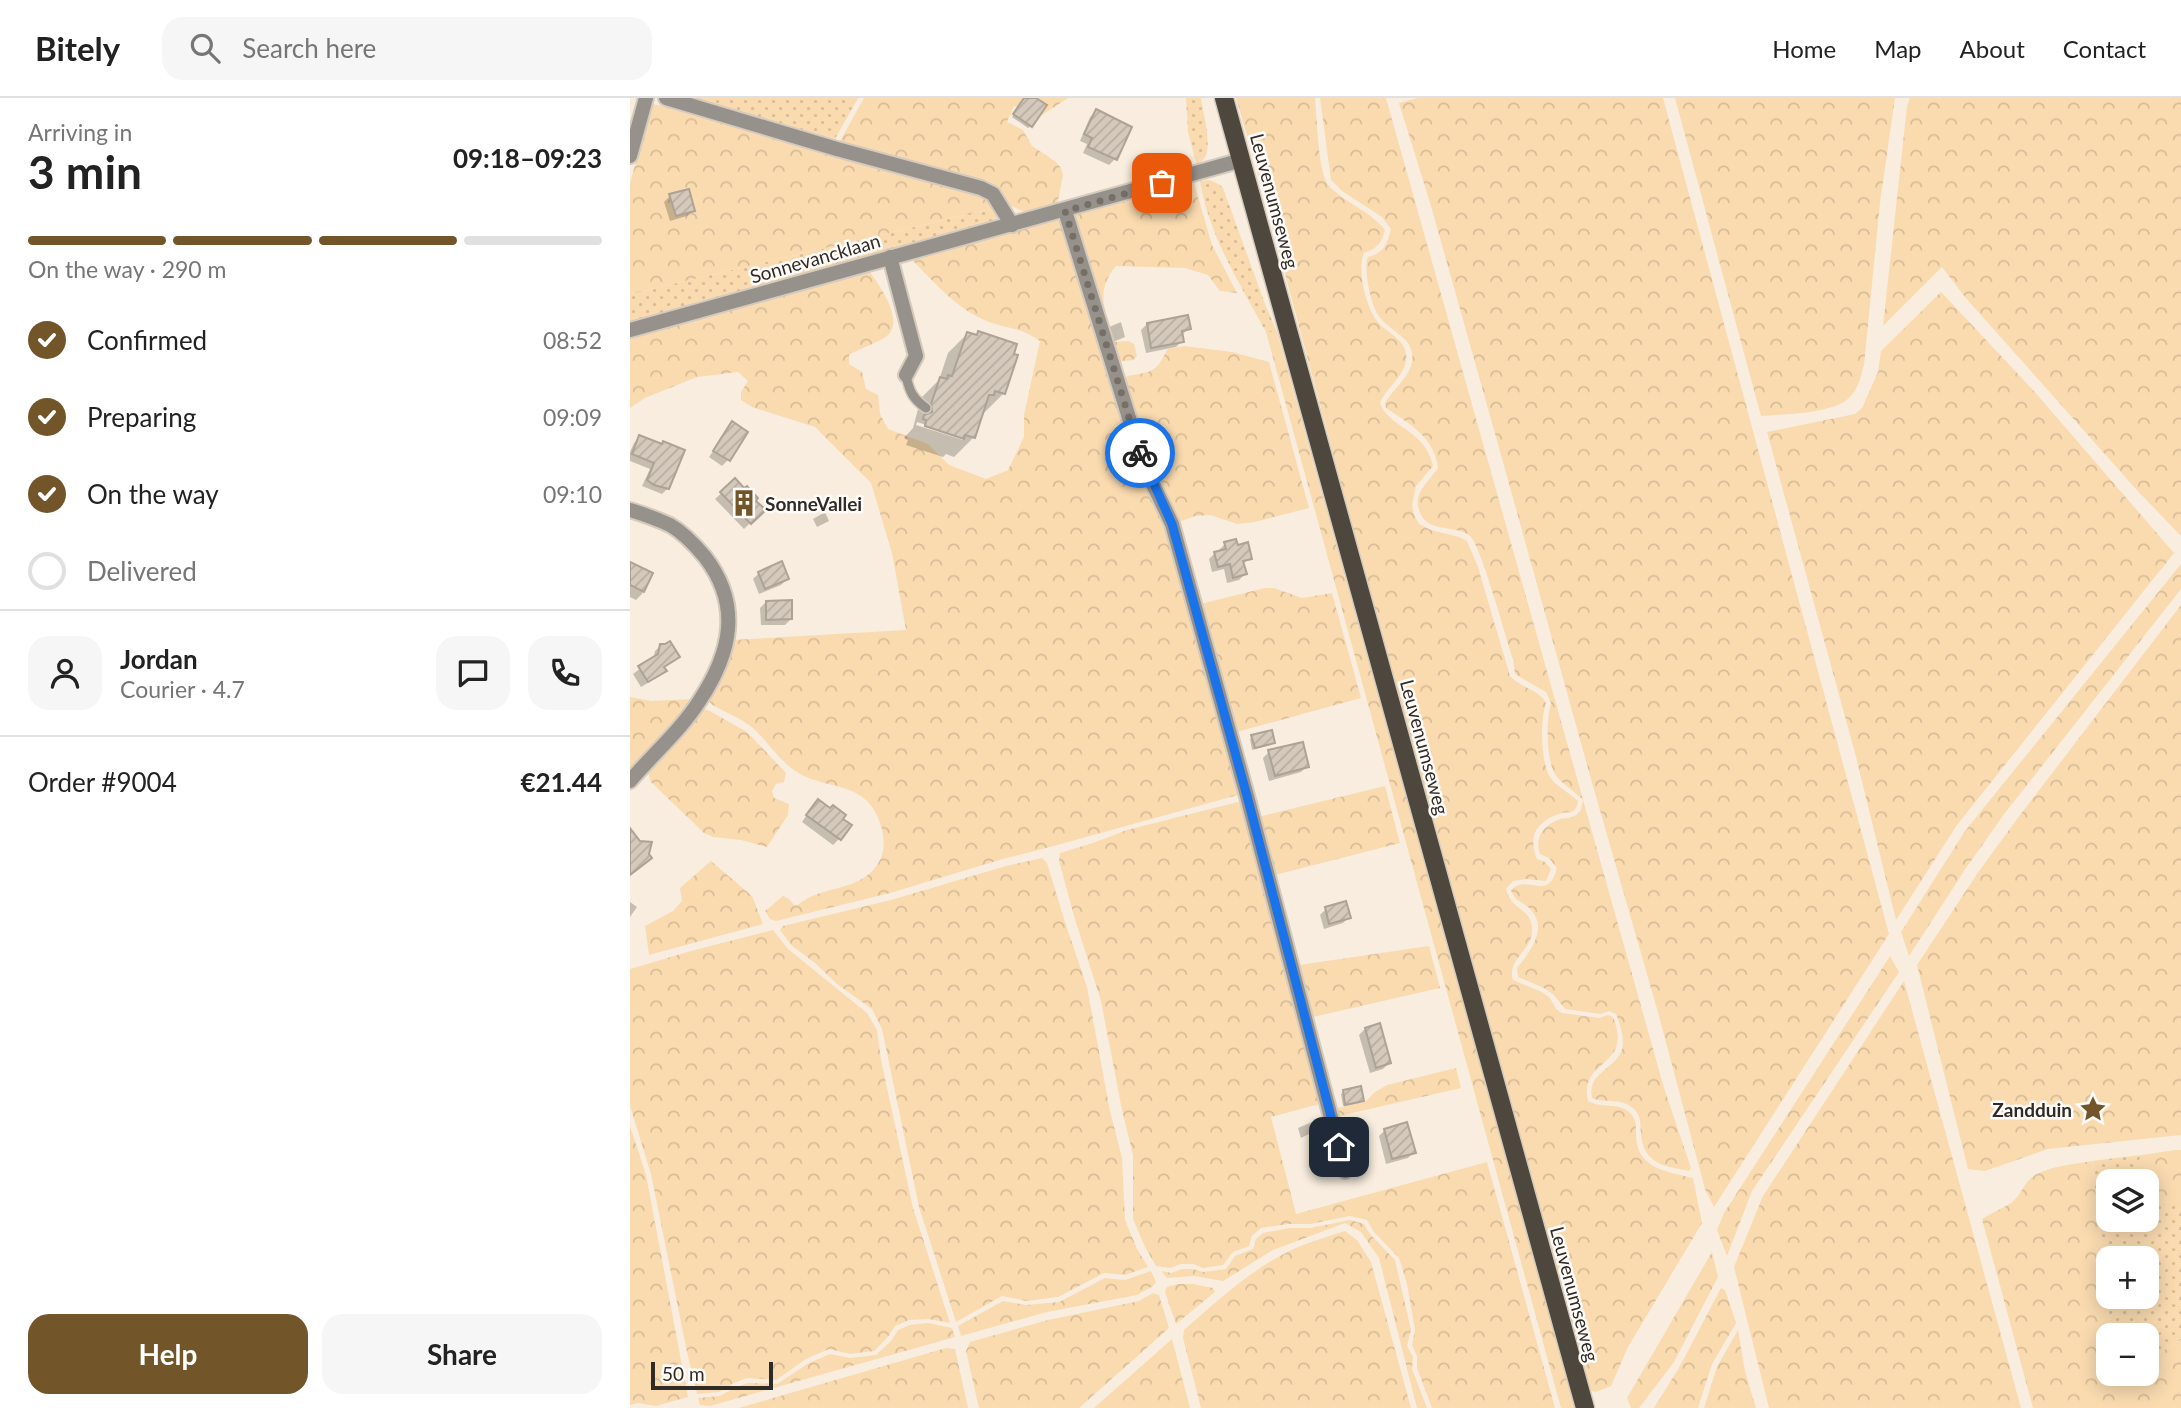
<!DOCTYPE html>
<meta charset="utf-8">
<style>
body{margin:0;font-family:Lato,sans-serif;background:#f6f6f6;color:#222;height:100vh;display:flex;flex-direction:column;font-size:26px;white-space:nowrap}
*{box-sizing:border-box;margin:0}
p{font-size:23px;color:#767676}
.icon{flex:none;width:38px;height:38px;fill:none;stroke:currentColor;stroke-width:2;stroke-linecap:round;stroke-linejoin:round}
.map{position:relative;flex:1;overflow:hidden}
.side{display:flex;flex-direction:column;background:#fff;width:630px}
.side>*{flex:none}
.buttons{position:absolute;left:1466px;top:1071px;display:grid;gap:14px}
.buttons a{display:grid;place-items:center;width:63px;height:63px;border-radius:14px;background:#fff;box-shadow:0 4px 18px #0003;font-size:35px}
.scale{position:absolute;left:21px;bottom:18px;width:122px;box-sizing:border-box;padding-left:7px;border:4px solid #2f2b26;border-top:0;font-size:19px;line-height:24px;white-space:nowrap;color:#2f2b26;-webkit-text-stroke:5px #fefbf9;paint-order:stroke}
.pin{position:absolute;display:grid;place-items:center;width:60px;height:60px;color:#fff;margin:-30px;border-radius:14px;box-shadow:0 4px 10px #0006}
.courier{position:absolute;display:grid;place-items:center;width:70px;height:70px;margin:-35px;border:5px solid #1a73e8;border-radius:50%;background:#fff;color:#222;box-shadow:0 2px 9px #0007}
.summary em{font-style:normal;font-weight:700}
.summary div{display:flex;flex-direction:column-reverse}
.summary{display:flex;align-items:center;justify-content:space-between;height:119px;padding:0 28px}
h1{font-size:46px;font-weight:700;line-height:52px}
.bar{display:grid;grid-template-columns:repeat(4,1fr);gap:10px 7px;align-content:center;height:84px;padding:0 28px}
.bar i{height:9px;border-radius:5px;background:#e0e0e0}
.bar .current{background:#725529}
.bar p{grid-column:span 4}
.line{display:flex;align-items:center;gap:18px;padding:0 28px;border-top:2px solid #e0e0e0}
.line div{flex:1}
.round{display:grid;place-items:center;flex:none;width:74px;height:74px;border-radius:21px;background:#f6f6f6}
ol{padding:0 28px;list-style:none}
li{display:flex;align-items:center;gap:21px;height:77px}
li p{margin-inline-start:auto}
li .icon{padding:7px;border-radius:50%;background:#725529;color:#fff;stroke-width:4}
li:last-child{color:#767676}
li i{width:38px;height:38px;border:4px solid #e0e0e0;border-radius:50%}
.action{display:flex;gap:14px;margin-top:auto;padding:14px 28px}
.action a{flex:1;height:80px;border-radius:21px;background:#725529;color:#fff;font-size:28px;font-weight:700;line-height:80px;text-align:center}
.action a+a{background:#f6f6f6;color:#222}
header{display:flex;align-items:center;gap:42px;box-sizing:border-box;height:98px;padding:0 35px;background:#fff;border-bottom:2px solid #e0e0e0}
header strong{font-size:33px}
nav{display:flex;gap:38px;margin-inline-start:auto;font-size:24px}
.search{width:490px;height:63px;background:#f6f6f6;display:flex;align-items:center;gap:18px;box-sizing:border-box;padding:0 24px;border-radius:21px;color:#767676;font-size:26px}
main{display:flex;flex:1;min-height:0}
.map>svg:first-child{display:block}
.grass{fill:url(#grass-dots);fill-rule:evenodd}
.forest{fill:url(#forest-crowns)}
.shadow{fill:#0003;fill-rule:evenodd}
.building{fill:url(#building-hatch);stroke:#ada395;stroke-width:2}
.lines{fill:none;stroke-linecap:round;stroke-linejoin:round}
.lane-casing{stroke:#d4cabd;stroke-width:12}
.street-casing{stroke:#d4cabd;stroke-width:18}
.primary-casing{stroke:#d4cabd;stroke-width:21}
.lane{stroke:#96918b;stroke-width:9}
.street{stroke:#96918b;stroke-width:14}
.primary{stroke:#4e473d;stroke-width:18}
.done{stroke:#756f66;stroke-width:7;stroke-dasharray:0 12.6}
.route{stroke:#1a73e8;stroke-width:9}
.labels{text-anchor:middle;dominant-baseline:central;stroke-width:5;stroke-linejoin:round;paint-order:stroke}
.street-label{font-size:19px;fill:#2f2b26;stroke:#fefbf9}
.poi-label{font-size:19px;font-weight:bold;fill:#2f2b26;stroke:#fefbf9;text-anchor:start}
</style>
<header>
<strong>Bitely</strong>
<div class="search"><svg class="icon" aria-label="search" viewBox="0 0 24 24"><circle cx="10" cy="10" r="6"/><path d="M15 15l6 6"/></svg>Search here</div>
<nav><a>Home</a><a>Map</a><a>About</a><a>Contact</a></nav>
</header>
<main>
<section class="side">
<div class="summary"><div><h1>3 min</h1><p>Arriving in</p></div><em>09:18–09:23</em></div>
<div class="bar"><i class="current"></i><i class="current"></i><i class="current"></i><i></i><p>On the way · 290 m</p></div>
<ol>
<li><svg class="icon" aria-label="check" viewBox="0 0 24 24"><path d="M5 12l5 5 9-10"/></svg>Confirmed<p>08:52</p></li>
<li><svg class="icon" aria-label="check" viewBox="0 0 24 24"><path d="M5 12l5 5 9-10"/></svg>Preparing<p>09:09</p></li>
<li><svg class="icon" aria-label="check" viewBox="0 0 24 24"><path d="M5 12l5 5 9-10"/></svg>On the way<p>09:10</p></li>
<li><i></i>Delivered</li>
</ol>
<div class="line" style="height:126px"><a class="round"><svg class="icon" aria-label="person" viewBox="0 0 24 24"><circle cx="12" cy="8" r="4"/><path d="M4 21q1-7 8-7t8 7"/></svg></a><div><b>Jordan</b><p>Courier · 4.7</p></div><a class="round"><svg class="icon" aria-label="chat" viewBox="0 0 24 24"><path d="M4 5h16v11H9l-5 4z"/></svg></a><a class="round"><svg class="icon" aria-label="phone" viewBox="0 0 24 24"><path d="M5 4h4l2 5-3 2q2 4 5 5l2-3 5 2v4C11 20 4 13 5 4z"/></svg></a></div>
<div class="line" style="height:91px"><div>Order #9004</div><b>€21.44</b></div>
<div class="action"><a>Help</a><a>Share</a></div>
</section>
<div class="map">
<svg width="1551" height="1310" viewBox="0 0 1551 1310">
<defs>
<pattern id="grass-dots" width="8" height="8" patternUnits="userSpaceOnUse" patternTransform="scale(1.75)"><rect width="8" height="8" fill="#fadbb0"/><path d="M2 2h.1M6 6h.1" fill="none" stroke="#d7bc97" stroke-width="1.8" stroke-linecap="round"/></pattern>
<pattern id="forest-crowns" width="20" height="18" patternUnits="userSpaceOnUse" patternTransform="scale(1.75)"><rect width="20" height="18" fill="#fadbb0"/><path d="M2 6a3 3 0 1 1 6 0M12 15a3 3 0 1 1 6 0" fill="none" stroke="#d7bc97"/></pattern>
<pattern id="building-hatch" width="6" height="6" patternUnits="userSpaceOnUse" patternTransform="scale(1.75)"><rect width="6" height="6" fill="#d4c9bb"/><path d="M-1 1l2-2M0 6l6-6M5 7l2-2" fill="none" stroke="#b6ada1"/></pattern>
</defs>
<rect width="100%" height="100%" fill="#f8edde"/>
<!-- grass -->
<g class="grass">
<path d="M62,0H228L205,41Z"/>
<path d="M556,0H571C573,14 580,40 577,54C576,60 571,64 567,68L558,34Z"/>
<path d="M580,82L590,87L593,90L635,206L647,234H636C610,186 579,138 570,83Z"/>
<path d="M365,110L368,117L365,123L0,225V196Z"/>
<path d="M1511,1057L1506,1072L1507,1083H1479V1122H1517V1097L1533,1104L1551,1106V1242L1523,1259L1517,1260V1237H1481L1462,1063ZM1479,1160H1517V1199H1479Z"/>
</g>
<!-- forest -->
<g class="forest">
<path d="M234,0H438L412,17L384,8L377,24L393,32L402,48L426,64L431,70L433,77L427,108L397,115L381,108L361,86L210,43Z"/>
<path d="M606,0H685C687,20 688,67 696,83C697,87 703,92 707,95C723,109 740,113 755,132C751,146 748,150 734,155C727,170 735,203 743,217C752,235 780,240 776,263C773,279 757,290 750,304C756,329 796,331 803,368L786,388L782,407L784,417L789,426L801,432L829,439L837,443L848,469L880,578C891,590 908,591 916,605C910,622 910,667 922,682C929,690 940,695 948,703C947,708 947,710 943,713C940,715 936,714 932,715C908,722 897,737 907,761L915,764L921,771L916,783L896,781L883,783L876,791C882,814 902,809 902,832C903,852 876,862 883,882L912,894L920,900L926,911L932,915L970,920L978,917L983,919C1004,971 948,960 958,1003C972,1011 988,1004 999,1014C1006,1021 1006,1025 1006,1034C1005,1070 1034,1073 1063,1080L1072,1125L998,1249L981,1288L966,1294L958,1292L758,561L631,86Z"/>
<path d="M690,0H756L1034,990L1061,1070L1059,1073C1034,1068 1014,1066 1011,1037C1010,1026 1012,1020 1004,1011C991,999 976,1006 962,1000C957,975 982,973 991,954C996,943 990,926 986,916L979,913L971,916L935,911L924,897L914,890L888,879L887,870C900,854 919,830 900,811C892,803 885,804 881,792C898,775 918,805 927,770L919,760L910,756C904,739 914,727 930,721C934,720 938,721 942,719C946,718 948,715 951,712L953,702C945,693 930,685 925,676C916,661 916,621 921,605L916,594L885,576L883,561C876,541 851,447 840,438C824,425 797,437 789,412C783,395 800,382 808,370C805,340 780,326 756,310L755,305C763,291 779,280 782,264C786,239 759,234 748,217C741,207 733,170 738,159C754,155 757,146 761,131L752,119L712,93L701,82Z"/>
<path d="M788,0H1033L1259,836L1084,1109L1075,1091L1029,918L961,681L873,364L801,108L769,5Z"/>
<path d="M1045,0H1265L1250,105L1234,267C1231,277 1229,289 1221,298C1206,316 1154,316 1131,318Z"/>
<path d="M1280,0H1551V438L1505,390L1335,199L1312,169L1253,228L1277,8Z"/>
<path d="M22,6L59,13L349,96L359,100L365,110L0,196V85Z"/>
<path d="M564,85L582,147L607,195L590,193L578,177L555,170L486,168C464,193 476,215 483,244L498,243L504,246L507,258L503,262L486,264L444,125L446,117Z"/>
<path d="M429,120L433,126L538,429L610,690L608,697L420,749L373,761L260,795L146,823L140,821L135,813L153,798L159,801L164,807H168C191,786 234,795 250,762C255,752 254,742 252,731C237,676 194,697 160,669C146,658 136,642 123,630C111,620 94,614 81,606L78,601L103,542L276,532L262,455L241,385L185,329L122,309L111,302V294L118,283L108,274L67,279L15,300L0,310V240L240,174C249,187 273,220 259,236C253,243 228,251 219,257V266L232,274L236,291L248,297L250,316L258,331L298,346L319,367L356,381L378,372L394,339V317L410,243C388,228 381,232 359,224C328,212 306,186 283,163Z"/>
<path d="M1311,194L1403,292L1544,455L1327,727L1266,822L1225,655L1137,334L1225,316L1232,310L1248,274L1251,253Z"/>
<path d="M636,234H647L946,1310H931Z"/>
<path d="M554,248L602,254L639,264L679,410L625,424L607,426L580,417L565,418L546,425L517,364L493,284L497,278C507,276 522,276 529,266C533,261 534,256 538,251Z"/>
<path d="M1551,466V491L1375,715L1336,770L1279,858L1271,834L1335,733Z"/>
<path d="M635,490H644L672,500L702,495L731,600L603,635L570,506Z"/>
<path d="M1551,507V1037L1418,1051L1355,1073L1338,1071L1287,867L1347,776L1387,721Z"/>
<path d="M0,599L21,603L64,601L37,637L0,674Z"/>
<path d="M71,611L78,612L117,634L156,675L154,684L146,686L142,693L144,700L159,706L158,717L137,749L111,742L83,739L74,735L21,684L18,674L46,643Z"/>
<path d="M755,688L770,745L645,777L628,719Z"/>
<path d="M608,704L617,709L693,1005L641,1019L666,1116L857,1064L925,1310H802L787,1270V1258L782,1247L785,1232L777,1186L769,1160L743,1133L737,1122L720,1118L680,1126H658L631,1130L622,1138L619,1148L603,1154L593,1167L573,1170L563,1166H551L540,1170L526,1168L515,1149L503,1121V1057L492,1012L471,903L444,818L429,763L430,755L463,745L497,732Z"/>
<path d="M412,760L417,765L434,821L457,889L480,1013L492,1060L495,1122L507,1151L518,1169L495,1177L474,1175L428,1199L397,1203L372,1198L326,1224L289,1109L252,931L242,911L207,886L185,865L161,847L150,832L153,828L261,802L376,768Z"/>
<path d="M81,763L122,798L133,826L19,857L15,828L43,813L52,803L50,790Z"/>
<path d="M143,832L158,851L237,915L247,932L251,962L283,1110L320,1225L299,1221L279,1222L265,1228L257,1240L244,1253L220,1256L199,1251L176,1261L146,1282L117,1280L104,1285L89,1294L67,1296L57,1254L21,1076L0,1008V871L61,853Z"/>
<path d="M799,848L810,890L683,919L669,867Z"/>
<path d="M1260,858L1269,874L1122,1093L1097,1158L1087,1132L1094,1115Z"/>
<path d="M1274,883L1391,1310H1139L1104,1169L1133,1098Z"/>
<path d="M826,970L831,990L709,1018L707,1010L735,1004L745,994L757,987Z"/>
<path d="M0,1028L16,1077L58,1299L26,1308L8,1305L0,1307Z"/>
<path d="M1546,1052H1551V1107L1533,1104L1517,1097V1083H1507L1506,1072L1511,1057Z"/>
<path d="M1462,1063L1481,1237H1479V1276H1517V1260L1523,1259L1551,1242V1310H1403L1352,1121C1361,1115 1372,1111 1381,1105C1389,1099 1392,1090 1398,1083C1412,1068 1442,1067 1462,1063Z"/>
<path d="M720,1122L734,1126L739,1135L765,1162L781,1232L777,1248L783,1259L782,1271L797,1310H787L749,1160L731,1134L715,1125L643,1152L593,1183L564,1178L537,1180L531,1173L541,1175L552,1171H563L573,1174L596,1171L605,1158L623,1151L626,1141L633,1135L659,1130H680Z"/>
<path d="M715,1133L727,1142L741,1164L781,1310H571L553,1240L554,1232C589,1201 625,1168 668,1149C683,1143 699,1138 715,1133Z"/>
<path d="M1082,1154L1088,1179L1044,1264L1009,1310H1001L997,1300Z"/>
<path d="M521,1173L526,1184L523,1188L507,1197L417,1214L331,1238L328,1228L373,1203L396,1207L429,1204L475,1180L495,1182Z"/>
<path d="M548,1186H563L583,1190L585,1194L546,1226L535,1194L537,1189Z"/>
<path d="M1091,1190L1095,1192L1106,1225L1082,1266L1068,1310H1024L1050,1268Z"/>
<path d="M523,1195L529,1197L539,1230L449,1310H349L336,1253L340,1244L418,1222L509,1203Z"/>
<path d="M298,1225L322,1230L325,1239L80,1308L70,1307L68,1300L90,1298L106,1289L118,1285L147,1286L179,1265L200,1256L220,1260L246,1257L261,1243L268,1232L280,1227Z"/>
<path d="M1108,1232L1115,1273L1126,1310H1074L1087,1269Z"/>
<path d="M542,1241L560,1310H464Z"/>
<path d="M316,1250L325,1251L338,1310H109Z"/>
</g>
<!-- shadow -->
<g class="shadow">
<path d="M395,0H402L401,28L398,30L382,19Z"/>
<path d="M466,13L485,61L479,67L453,55L457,46L450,43L460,19Z"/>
<path d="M40,98L63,112L57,118L40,123L34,104Z"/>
<path d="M491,224L495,239L483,244L479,229Z"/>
<path d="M517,226L559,231L551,237L552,243L546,249L516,255L511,232Z"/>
<path d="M348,235L374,295L354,315L352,314L344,339L324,359L316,356L313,359L276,347L278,342L274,340L283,330L291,300L309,282L318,255L337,236L345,238ZM287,324L333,339V342L286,327Z"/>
<path d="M102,326L98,362L92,368L79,359Z"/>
<path d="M10,339L38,390L32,396L12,388L20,371L0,363V354L4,345Z"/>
<path d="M105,383L133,412L114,431L85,401Z"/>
<path d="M195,414L199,423L187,429L183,421Z"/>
<path d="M595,446L607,449L620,460L613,466L615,476L609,482L597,485L594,471L582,474L579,461L585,455L589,454V452Z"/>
<path d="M0,464L21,476L12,496L6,502L0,499Z"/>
<path d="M129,475L157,481L151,487L129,496L123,481Z"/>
<path d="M136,504L161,521L155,527H131L130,510Z"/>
<path d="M31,547L48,559L33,570L35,572L29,578L11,589L3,576L23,561L25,553Z"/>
<path d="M622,639L643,645L641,647L622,652L620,641Z"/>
<path d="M639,654L677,668L671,674L639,683L633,660Z"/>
<path d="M182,709L209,741L203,747L172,724Z"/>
<path d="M0,804L7,809L0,819Z"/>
<path d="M696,811L719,819L713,825L694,831L690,817Z"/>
<path d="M735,931L759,965L753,971L740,975L729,937Z"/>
<path d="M713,994L732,1002L730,1005L713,1008L711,996Z"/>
<path d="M682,1024L685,1033L671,1040L668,1030Z"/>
<path d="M755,1032L784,1054L778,1060L756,1066L749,1038Z"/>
</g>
<!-- building -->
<g class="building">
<path d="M394,0H406L417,7L402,29L383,16Z"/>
<path d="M466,11L502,29L487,62L458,49L462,40L454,36Z"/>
<path d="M59,91L65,113L46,118L39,96Z"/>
<path d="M558,217L561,231L552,233L554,244L521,250L517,225Z"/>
<path d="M348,233L387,246L384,256L388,257L375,296L365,293L364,297H359L345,340L335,337L334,341L295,328L296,322L293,321L294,317L302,314L301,306L310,279L317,281L318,277L322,278L337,234L347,237Z"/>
<path d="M102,323L118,334L100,363L83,353Z"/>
<path d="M9,337L32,346L33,343L55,352L39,391L24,387L17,382L24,365L2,356Z"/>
<path d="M105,380L114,390L117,388L128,400L126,403L136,412L121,426L90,394Z"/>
<path d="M606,441L608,447L618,444L622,461L613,463L617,476L603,480L600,466L588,469L584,454L596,451L594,444Z"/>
<path d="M152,463L159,481L135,491L128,474Z"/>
<path d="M0,464L23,475L14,494L0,487Z"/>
<path d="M162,502V521L136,522V503Z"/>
<path d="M40,543L50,559L34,569L37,573L18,584L8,568L28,556L30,546H35Z"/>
<path d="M642,632L645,645L625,650L621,637Z"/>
<path d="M673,644L679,669L645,678L638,652Z"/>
<path d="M188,701L200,710L203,707L216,717L213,721L222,727L211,742L176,717Z"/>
<path d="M0,730L10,743L22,744L19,756L22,760L0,777Z"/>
<path d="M716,803L721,820L699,826L695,809Z"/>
<path d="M750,925L761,965L746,970L735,930Z"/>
<path d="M731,988L734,1003L715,1007L713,992Z"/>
<path d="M777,1024L786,1055L762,1061L754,1031Z"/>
</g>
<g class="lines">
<defs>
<path id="lane" d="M276,277C279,293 283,301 296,310"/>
<g id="street">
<path d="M36,0L207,51L351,90L363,96L382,127"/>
<path d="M0,58L16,0"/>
<path d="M435,113L513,365L542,426L617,698L715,1073"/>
<path d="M260,159L286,258L276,277"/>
<path d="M0,232L612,62"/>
<path d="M0,412C13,416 27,421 40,427C54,435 65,447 75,459C112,507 101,555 70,602C51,632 23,656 0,683"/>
</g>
<path id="primary" d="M594,0L955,1310"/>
</defs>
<!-- lane casing -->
<use href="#lane" class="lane-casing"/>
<!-- street casing -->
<use href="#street" class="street-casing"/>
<!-- primary casing -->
<use href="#primary" class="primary-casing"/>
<!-- lane -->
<use href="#lane" class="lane"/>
<!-- street -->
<use href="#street" class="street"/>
<!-- primary -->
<use href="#primary" class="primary"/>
</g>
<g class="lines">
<!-- done -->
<path class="done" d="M510,355L435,113L532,85"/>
<!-- route -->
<path class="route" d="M510,355L542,426L617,698L709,1049"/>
</g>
<!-- icons -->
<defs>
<symbol id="building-bare" viewBox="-9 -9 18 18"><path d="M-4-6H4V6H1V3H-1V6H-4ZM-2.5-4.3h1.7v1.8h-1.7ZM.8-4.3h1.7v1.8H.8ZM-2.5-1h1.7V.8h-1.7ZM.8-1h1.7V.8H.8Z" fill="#725529" stroke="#fefbf9" stroke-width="2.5" paint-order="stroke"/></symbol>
<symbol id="sight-bare" viewBox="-9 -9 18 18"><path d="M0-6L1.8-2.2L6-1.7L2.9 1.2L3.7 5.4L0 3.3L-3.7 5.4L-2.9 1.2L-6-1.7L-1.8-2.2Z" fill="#725529" stroke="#fefbf9" stroke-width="2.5" paint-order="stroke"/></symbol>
</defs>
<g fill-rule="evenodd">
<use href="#building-bare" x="95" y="386" width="38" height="38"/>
<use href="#sight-bare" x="1444" y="992" width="38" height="38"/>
</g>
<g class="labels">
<!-- street labels -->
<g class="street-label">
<text transform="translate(645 103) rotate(75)">Leuvenumseweg</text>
<text transform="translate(185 160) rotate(-16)">Sonnevancklaan</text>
<text transform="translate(795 649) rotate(75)">Leuvenumseweg</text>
<text transform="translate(945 1196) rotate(75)">Leuvenumseweg</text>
</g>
<!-- poi labels -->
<g class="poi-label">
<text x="135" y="405">SonneVallei</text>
<text x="1442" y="1011" text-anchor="end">Zandduin</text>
</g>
</g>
</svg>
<div class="buttons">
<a><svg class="icon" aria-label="layers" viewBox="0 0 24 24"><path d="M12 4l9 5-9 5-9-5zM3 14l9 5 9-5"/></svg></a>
<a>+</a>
<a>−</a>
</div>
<div class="scale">50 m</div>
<div class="pin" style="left:532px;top:85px;background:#ea580c"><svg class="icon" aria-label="bag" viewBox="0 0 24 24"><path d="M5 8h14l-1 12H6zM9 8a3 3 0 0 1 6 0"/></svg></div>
<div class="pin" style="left:709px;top:1049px;background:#1f2937"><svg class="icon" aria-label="home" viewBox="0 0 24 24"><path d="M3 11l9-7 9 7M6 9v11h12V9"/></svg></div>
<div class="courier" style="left:510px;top:355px"><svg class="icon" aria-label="bike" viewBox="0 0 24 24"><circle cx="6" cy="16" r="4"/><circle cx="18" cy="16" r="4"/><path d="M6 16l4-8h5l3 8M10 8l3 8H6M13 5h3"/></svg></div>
</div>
</main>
